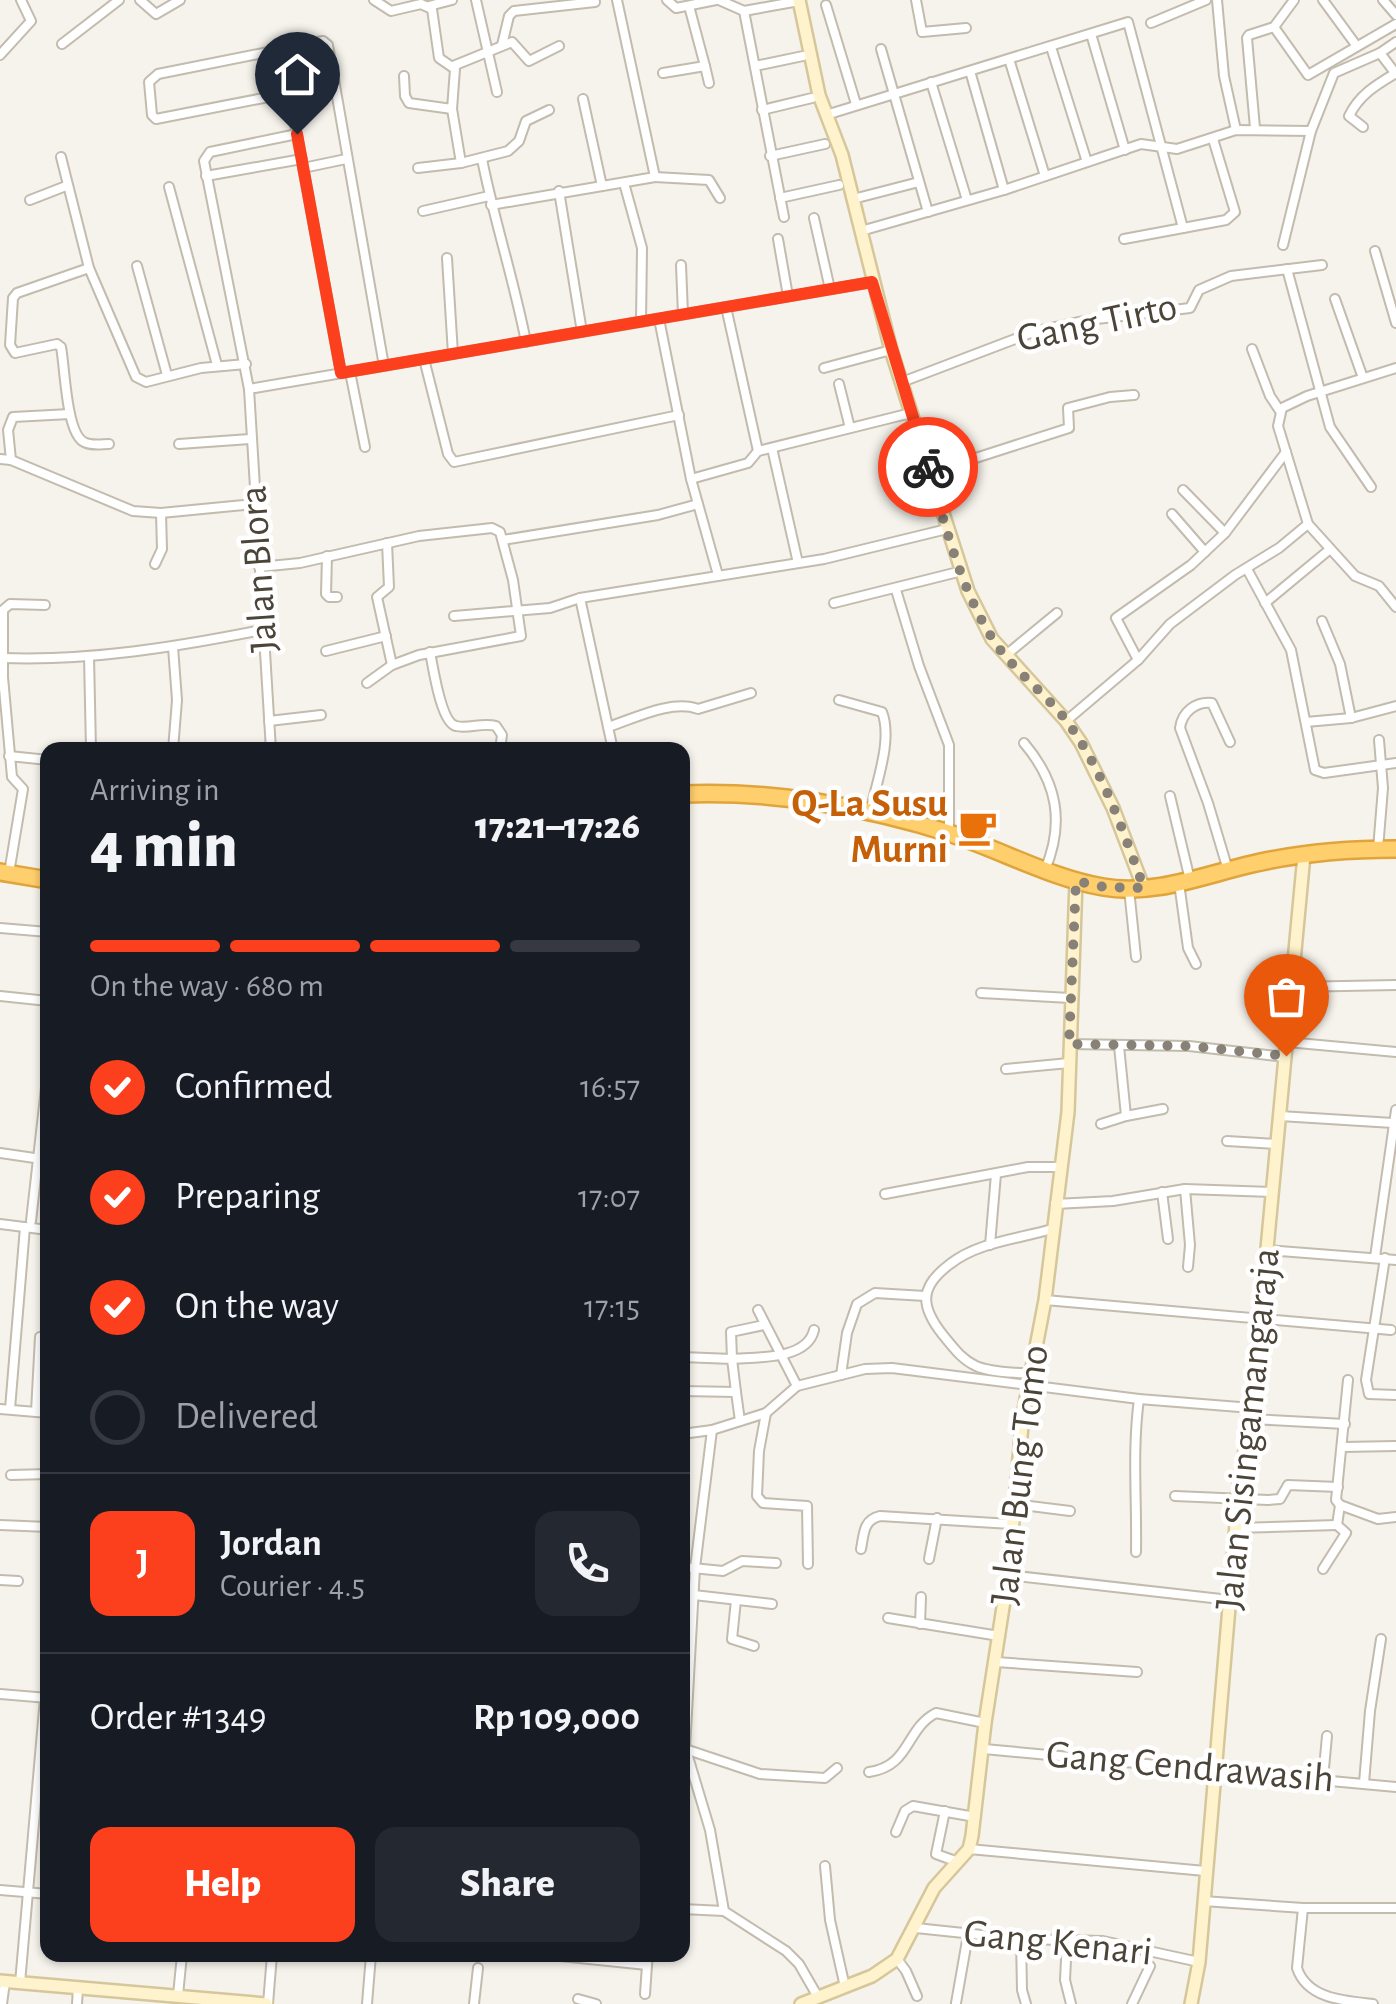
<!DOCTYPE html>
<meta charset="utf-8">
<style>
body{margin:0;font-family:"Alegreya Sans",sans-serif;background:#242831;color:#f1f3f6;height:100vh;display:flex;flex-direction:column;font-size:38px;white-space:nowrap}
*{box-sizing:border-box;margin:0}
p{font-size:32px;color:#9ea1a6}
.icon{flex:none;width:55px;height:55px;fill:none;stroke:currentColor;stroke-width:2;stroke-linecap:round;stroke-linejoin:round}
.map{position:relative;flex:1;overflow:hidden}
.details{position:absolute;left:40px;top:742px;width:650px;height:1220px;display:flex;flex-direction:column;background:#171b24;border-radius:20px;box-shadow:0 2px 8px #0004}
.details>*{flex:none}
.pin{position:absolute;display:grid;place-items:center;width:85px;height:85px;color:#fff;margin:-102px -42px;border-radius:50% 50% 50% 0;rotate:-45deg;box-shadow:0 0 10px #0007}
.pin .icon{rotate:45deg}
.courier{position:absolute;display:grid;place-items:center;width:100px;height:100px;margin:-50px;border:8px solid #fc3f1d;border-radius:50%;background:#fff;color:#222;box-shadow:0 2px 12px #0007}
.headline em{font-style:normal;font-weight:800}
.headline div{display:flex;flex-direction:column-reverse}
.headline{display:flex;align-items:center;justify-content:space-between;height:170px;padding:0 50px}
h1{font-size:65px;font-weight:800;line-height:75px}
.bar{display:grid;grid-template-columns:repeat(4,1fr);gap:15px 10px;align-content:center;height:120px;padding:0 50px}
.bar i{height:12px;border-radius:8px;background:#363941}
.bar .current{background:#fc3f1d}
.bar p{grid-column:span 4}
.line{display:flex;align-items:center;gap:25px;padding:0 50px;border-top:2px solid #363941}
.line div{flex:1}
.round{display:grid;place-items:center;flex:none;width:105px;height:105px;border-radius:20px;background:#242831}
ol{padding:0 50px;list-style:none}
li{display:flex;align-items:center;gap:30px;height:110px}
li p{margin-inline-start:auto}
li .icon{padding:10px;border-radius:50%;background:#fc3f1d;color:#fff;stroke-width:4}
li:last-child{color:#9ea1a6}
li i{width:55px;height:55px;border:5px solid #363941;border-radius:50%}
.primary-button{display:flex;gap:20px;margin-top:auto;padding:20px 50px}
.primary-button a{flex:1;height:115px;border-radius:20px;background:#fc3f1d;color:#fff;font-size:40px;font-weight:800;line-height:115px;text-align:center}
.primary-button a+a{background:#242831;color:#f1f3f6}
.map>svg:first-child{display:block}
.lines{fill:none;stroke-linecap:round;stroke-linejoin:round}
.street-casing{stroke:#c2bbae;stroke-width:12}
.secondary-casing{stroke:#d6c79b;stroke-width:16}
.highway-casing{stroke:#e0a43c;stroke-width:20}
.street{stroke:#fff;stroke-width:8}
.secondary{stroke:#fff3cd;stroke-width:11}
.highway{stroke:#ffcf6e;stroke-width:15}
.done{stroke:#878178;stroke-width:10;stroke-dasharray:0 18}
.route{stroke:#fc3f1d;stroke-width:12}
.labels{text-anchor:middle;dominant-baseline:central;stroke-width:9;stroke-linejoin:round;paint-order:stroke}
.street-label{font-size:40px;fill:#4b4439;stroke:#fff}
.food-label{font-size:40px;font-weight:bold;fill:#c56008;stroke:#fff;text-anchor:end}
</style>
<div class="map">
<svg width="1396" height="2004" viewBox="0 0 1396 2004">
<rect width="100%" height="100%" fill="#f6f3ec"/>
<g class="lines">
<defs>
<g id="street">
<path d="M140,0L156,14L180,0"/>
<path d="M374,0L391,11L421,4L432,9L439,58L455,69L452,109L461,163L508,151L519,141L526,121L549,110"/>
<path d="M476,0L497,92"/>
<path d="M667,0L676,8L716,0"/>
<path d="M719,0L744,11L799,1"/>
<path d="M916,0L922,32L966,28"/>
<path d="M1217,0L1224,76L1236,130"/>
<path d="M1323,0L1356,45"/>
<path d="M1383,0L1396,15"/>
<path d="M826,5L856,104"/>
<path d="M429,6L452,0"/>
<path d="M744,11L784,217"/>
<path d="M1151,23L1206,0"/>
<path d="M1274,27L1308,75L1396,24"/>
<path d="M1091,34L1125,150"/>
<path d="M62,44L119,0"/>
<path d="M502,45L509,16L514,11L595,2"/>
<path d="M1051,47L1087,162"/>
<path d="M281,48L341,373"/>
<path d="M881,49L928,212"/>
<path d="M1380,53L1396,74"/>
<path d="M0,55L31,21L21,0"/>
<path d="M1009,59L1045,176"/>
<path d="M453,66L512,42L529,61L559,46"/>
<path d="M705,66L709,83"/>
<path d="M755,66L803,56"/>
<path d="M970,71L1004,190"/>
<path d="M663,73L705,66L689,6"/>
<path d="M404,76L405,96L409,103L452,109"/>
<path d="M931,82L967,200"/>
<path d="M289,93L156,119L152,115L149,82L158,74L323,41L328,45L384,366"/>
<path d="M583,99L602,186"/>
<path d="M762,110L812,98"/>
<path d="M826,115L1128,22L1183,228"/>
<path d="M1363,127L1349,116C1359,95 1376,85 1396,73"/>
<path d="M1255,128L1247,38L1249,35L1274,27L1294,0"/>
<path d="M770,156L825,144"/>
<path d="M61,157L89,268L136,377L146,382L201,368L246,364"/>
<path d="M482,159C494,220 514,280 526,342"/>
<path d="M303,168L346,159"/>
<path d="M418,168L461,163"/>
<path d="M206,176L302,159"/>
<path d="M655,177L709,180L720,198"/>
<path d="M624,183L642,248L641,322"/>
<path d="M169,187L217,365"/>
<path d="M559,191L582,332"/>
<path d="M780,198L839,185"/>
<path d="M853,199L919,182"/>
<path d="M30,200L66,186"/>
<path d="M491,205L655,177L617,0"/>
<path d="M423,211L489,196"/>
<path d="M814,218L830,289"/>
<path d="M861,231L1004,190L1141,144L1177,149L1236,130L1311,131L1334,73L1380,53L1396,42"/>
<path d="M778,239L788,296"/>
<path d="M1124,239L1226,220L1235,212L1213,139"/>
<path d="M1283,245L1311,131"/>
<path d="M1375,251L1396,323"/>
<path d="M447,258L453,354"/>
<path d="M681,265L683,314"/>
<path d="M137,266L167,375"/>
<path d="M89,268L17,293L13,298L10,345L15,353L57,344L61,347C65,367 66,433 84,442C90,446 102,444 109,444"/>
<path d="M1287,269L1330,427L1371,487"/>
<path d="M1335,299L1363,378"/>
<path d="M726,307L758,451"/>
<path d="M659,319L691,479L718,575"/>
<path d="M1252,349L1270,396L1280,411"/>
<path d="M424,359L448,454L454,462L679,415"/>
<path d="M824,368L891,350"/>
<path d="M350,372L365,447"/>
<path d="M902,382L1036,331L1088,320L1190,308L1199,290L1231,276L1322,265"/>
<path d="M839,384L850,428"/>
<path d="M249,389L873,282"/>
<path d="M179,444L250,439"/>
<path d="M772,448L798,563"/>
<path d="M0,459L11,460L133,511L161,513L254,504"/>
<path d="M11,460L8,430L13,417L70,414"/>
<path d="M929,473L1069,428L1068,408L1110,397L1134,395"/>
<path d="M691,479L748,463L758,451L911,413"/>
<path d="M1183,490L1225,533"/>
<path d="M1172,514L1205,552"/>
<path d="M1308,524L1355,576L1379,586L1396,607"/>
<path d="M503,540L658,515L698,504"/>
<path d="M387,543L389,587L377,597L392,665"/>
<path d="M327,556L326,594L329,597H337"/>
<path d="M155,564L162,549L161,513"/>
<path d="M259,567L300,563L419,536L492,528L500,532L513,580L521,636L419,655L392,665L367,683"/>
<path d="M1247,569L1291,650L1315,770L1324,773L1396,763"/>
<path d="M896,590L919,666L949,745V831"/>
<path d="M580,598L613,750"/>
<path d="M834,603L962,571"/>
<path d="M1265,603L1329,550"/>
<path d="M454,616L550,608L580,598L824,559L947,529"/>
<path d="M1322,621L1340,664L1351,718"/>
<path d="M173,647L177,700L173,750"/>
<path d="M326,651L386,636"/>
<path d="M430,652C433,667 441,723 456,726C469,729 483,722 496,726L502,735L500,750"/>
<path d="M1006,655L1057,613"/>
<path d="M89,656L91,750"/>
<path d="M3,658C91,661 176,647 262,630"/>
<path d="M1138,660L1116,618L1191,565L1225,533L1286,452"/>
<path d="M839,700L882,712C893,740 876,783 870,813"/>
<path d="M269,721L321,715"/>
<path d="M1066,721L1138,660L1170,624L1235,575L1279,548L1308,524L1278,426L1282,408L1307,396L1396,368"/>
<path d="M1306,722L1351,718L1396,706"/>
<path d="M608,727C633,719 672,699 698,709L751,693"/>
<path d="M1024,743C1057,782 1065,822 1045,870"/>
<path d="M271,750L249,389L204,161L210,152L297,134"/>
<path d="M9,756L48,760"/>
<path d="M1170,796L1190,880"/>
<path d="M1378,849L1383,788L1379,740"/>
<path d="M1228,870L1208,803L1180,728C1182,712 1196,701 1212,703L1230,742"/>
<path d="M9,873L23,789L12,777L3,677V610L10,604L45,605"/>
<path d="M1179,883L1188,948L1196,964"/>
<path d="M1129,889L1136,957"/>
<path d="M0,928L48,932"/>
<path d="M1292,987L1396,985"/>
<path d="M981,993L1070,998"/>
<path d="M0,996L48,1001"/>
<path d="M1287,1042L1396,1052"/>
<path d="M1069,1044L1189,1046L1285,1057"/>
<path d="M1119,1046L1126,1116L1163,1109"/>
<path d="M1006,1069L1069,1063"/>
<path d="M1280,1116L1393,1123"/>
<path d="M1101,1124L1126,1116"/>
<path d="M1227,1141L1277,1144"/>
<path d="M0,1153L48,1160"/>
<path d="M1185,1189L1190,1245L1188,1267"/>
<path d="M1162,1192L1168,1239"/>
<path d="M885,1194L1028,1167H1059"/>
<path d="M1055,1204L1113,1201L1185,1189L1273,1192"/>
<path d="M31,1221L48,1070"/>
<path d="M0,1224L48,1230"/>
<path d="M990,1245L996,1174"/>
<path d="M1267,1250L1396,1260"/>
<path d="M1375,1257L1396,1110"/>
<path d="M1385,1258L1366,1380L1369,1394L1396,1395"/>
<path d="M1045,1300L1391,1330"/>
<path d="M758,1310L797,1386L766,1413L712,1430L695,1568L685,1749L760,1774L825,1778L837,1768"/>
<path d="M764,1325L731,1332L732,1359C757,1357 807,1360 814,1330"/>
<path d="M682,1357L732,1359L736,1392"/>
<path d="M1029,1374C1013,1372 992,1373 976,1366C961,1359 953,1347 943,1335C920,1306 919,1287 950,1264C978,1242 1018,1239 1052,1229"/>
<path d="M841,1375L847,1333L857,1304L875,1293L925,1296"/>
<path d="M797,1386L865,1369L892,1368L1139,1399L1252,1408"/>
<path d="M682,1391L736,1392L740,1421"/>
<path d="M0,1409L48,1413"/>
<path d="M10,1409L25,1227"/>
<path d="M36,1412L40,1337"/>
<path d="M766,1413L759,1451L757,1496L763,1503L807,1506L808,1564"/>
<path d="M1251,1419L1345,1424"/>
<path d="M682,1434L712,1430"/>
<path d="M1343,1447L1396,1446"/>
<path d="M11,1475L48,1474"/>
<path d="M1175,1496L1268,1500L1280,1499L1288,1485L1338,1487"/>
<path d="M1014,1504L1070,1511"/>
<path d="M1340,1505L1378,1519L1396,1517"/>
<path d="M0,1525L48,1527"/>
<path d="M1337,1525L1340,1505L1336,1500L1348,1380"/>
<path d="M1236,1528L1337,1525"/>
<path d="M861,1549C864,1534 863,1520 880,1516L1011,1524"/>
<path d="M1136,1552C1137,1500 1132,1451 1139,1399"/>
<path d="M929,1559L937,1518"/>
<path d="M682,1567L723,1571L742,1561L776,1563"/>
<path d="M1323,1569L1346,1533L1337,1525"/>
<path d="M1008,1575L1230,1600"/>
<path d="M0,1580L18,1581"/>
<path d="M694,1595L772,1604"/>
<path d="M736,1600L732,1639L754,1646"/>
<path d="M888,1618L999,1636"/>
<path d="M920,1624L921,1597"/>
<path d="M996,1662L1137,1672"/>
<path d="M0,1694L48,1698"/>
<path d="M984,1749L1396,1787"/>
<path d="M686,1750L710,1830L724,1911L786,1951L799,1964L818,1997"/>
<path d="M869,1772C911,1766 905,1729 936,1713L985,1723"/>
<path d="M1323,1779L1327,1736"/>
<path d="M1364,1783L1370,1711L1381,1639"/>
<path d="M945,1811L936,1854L958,1862"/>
<path d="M896,1832L905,1811L913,1806L975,1817"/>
<path d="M969,1849L1205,1871"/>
<path d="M825,1866L830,1920L845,1987"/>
<path d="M0,1890L48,1894"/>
<path d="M1203,1901L1303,1908H1396"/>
<path d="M1303,1908L1297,1968C1307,1999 1345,2001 1373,2004"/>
<path d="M682,1909L724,1911"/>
<path d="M916,1928L1021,1939L1103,1941L1199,1962"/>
<path d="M1021,1939L1022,1990L1026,2004"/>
<path d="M1067,1939L1065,1980L1071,2004"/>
<path d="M560,1956L647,1965L648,1955"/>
<path d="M897,1959L906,1971L917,1996"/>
<path d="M20,1983L45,1698"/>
<path d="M645,1994L647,1965"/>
<path d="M178,1995L182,1955"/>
<path d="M578,1999L596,2004"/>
<path d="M956,2003L968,1935"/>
<path d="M2,2004L5,1982"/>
<path d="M77,2004L78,1988"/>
<path d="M268,2004L272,1955"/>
<path d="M367,2004L371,1955"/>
<path d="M474,2004L478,1968"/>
<path d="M1132,2004L1150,1966"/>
</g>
<g id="secondary">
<path d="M799,0L819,95L842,155L891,350L968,591L992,639L1066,721L1081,743L1113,808L1144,889"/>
<path d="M0,1981L266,2004"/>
<path d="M801,2004L872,1976L897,1959L934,1888L969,1849L972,1836L985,1723L1008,1575L1023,1415L1045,1300L1068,1112L1076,881"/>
<path d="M1191,2004L1199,1962L1240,1477L1251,1419L1304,855"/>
</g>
<g id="highway">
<path d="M682,794C771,790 868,807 952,834C1003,851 1051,878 1103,887C1154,896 1204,875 1252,864C1299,853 1348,849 1396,849"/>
<path d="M0,872L48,880"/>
</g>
</defs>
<!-- street casing -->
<use href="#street" class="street-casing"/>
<!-- secondary casing -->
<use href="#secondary" class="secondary-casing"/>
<!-- highway casing -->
<use href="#highway" class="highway-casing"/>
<!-- street -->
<use href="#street" class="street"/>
<!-- secondary -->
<use href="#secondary" class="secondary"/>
<!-- highway -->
<use href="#highway" class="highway"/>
</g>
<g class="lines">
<!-- done -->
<path class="done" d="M928,467C945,524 960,587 992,638C1012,670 1045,692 1068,723C1104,772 1123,832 1144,888L1104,887L1076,881L1069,1044L1189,1046L1286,1056"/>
<!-- route -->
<path class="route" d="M297,134L341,373L872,282L928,467"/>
</g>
<!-- icons -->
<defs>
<symbol id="cafe-bare" viewBox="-9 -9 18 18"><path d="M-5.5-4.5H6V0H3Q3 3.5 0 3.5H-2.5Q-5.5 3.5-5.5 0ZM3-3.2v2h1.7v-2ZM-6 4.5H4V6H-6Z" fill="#e8710a" stroke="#fff" stroke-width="2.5" paint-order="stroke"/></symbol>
</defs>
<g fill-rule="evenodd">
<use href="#cafe-bare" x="950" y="800" width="55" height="55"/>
</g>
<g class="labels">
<!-- street labels -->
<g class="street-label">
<text transform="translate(1097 323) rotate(-12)">Gang Tirto</text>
<text transform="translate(259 569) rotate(-94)">Jalan Blora</text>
<text transform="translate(1248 1429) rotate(-84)">Jalan Sisingamangaraja</text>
<text transform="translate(1020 1475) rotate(-83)">Jalan Bung Tomo</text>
<text transform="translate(1190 1767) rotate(5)">Gang Cendrawasih</text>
<text transform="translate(1058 1943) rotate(6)">Gang Kenari</text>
</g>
<!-- food labels -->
<g class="food-label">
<text x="948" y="804">Q-La Susu<tspan x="948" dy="46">Murni</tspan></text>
</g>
</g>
</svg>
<div class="pin" style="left:1286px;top:1056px;background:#ea580c"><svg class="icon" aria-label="bag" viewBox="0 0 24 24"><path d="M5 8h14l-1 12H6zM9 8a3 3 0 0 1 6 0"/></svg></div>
<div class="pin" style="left:297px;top:134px;background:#1f2937"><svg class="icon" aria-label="home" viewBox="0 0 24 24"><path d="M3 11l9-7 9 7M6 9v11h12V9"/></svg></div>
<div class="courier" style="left:928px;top:467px"><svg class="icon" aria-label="bike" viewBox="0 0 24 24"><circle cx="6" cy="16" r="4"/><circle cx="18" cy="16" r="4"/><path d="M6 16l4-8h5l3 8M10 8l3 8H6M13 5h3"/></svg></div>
<section class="details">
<div class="headline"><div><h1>4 min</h1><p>Arriving in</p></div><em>17:21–17:26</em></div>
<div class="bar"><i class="current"></i><i class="current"></i><i class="current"></i><i></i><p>On the way · 680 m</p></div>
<ol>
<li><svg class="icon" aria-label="check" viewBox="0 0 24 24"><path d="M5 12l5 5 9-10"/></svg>Confirmed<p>16:57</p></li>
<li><svg class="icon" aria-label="check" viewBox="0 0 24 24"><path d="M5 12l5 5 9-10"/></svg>Preparing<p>17:07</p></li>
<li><svg class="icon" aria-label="check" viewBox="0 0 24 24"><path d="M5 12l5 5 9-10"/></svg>On the way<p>17:15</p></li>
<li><i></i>Delivered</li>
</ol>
<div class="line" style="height:180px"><b class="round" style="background:#fc3f1d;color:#fff">J</b><div><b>Jordan</b><p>Courier · 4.5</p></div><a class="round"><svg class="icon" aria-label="phone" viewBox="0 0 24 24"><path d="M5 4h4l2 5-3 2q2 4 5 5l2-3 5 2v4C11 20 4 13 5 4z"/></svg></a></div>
<div class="line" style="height:130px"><div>Order #1349</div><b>Rp 109,000</b></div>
<div class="primary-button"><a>Help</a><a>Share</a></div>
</section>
</div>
